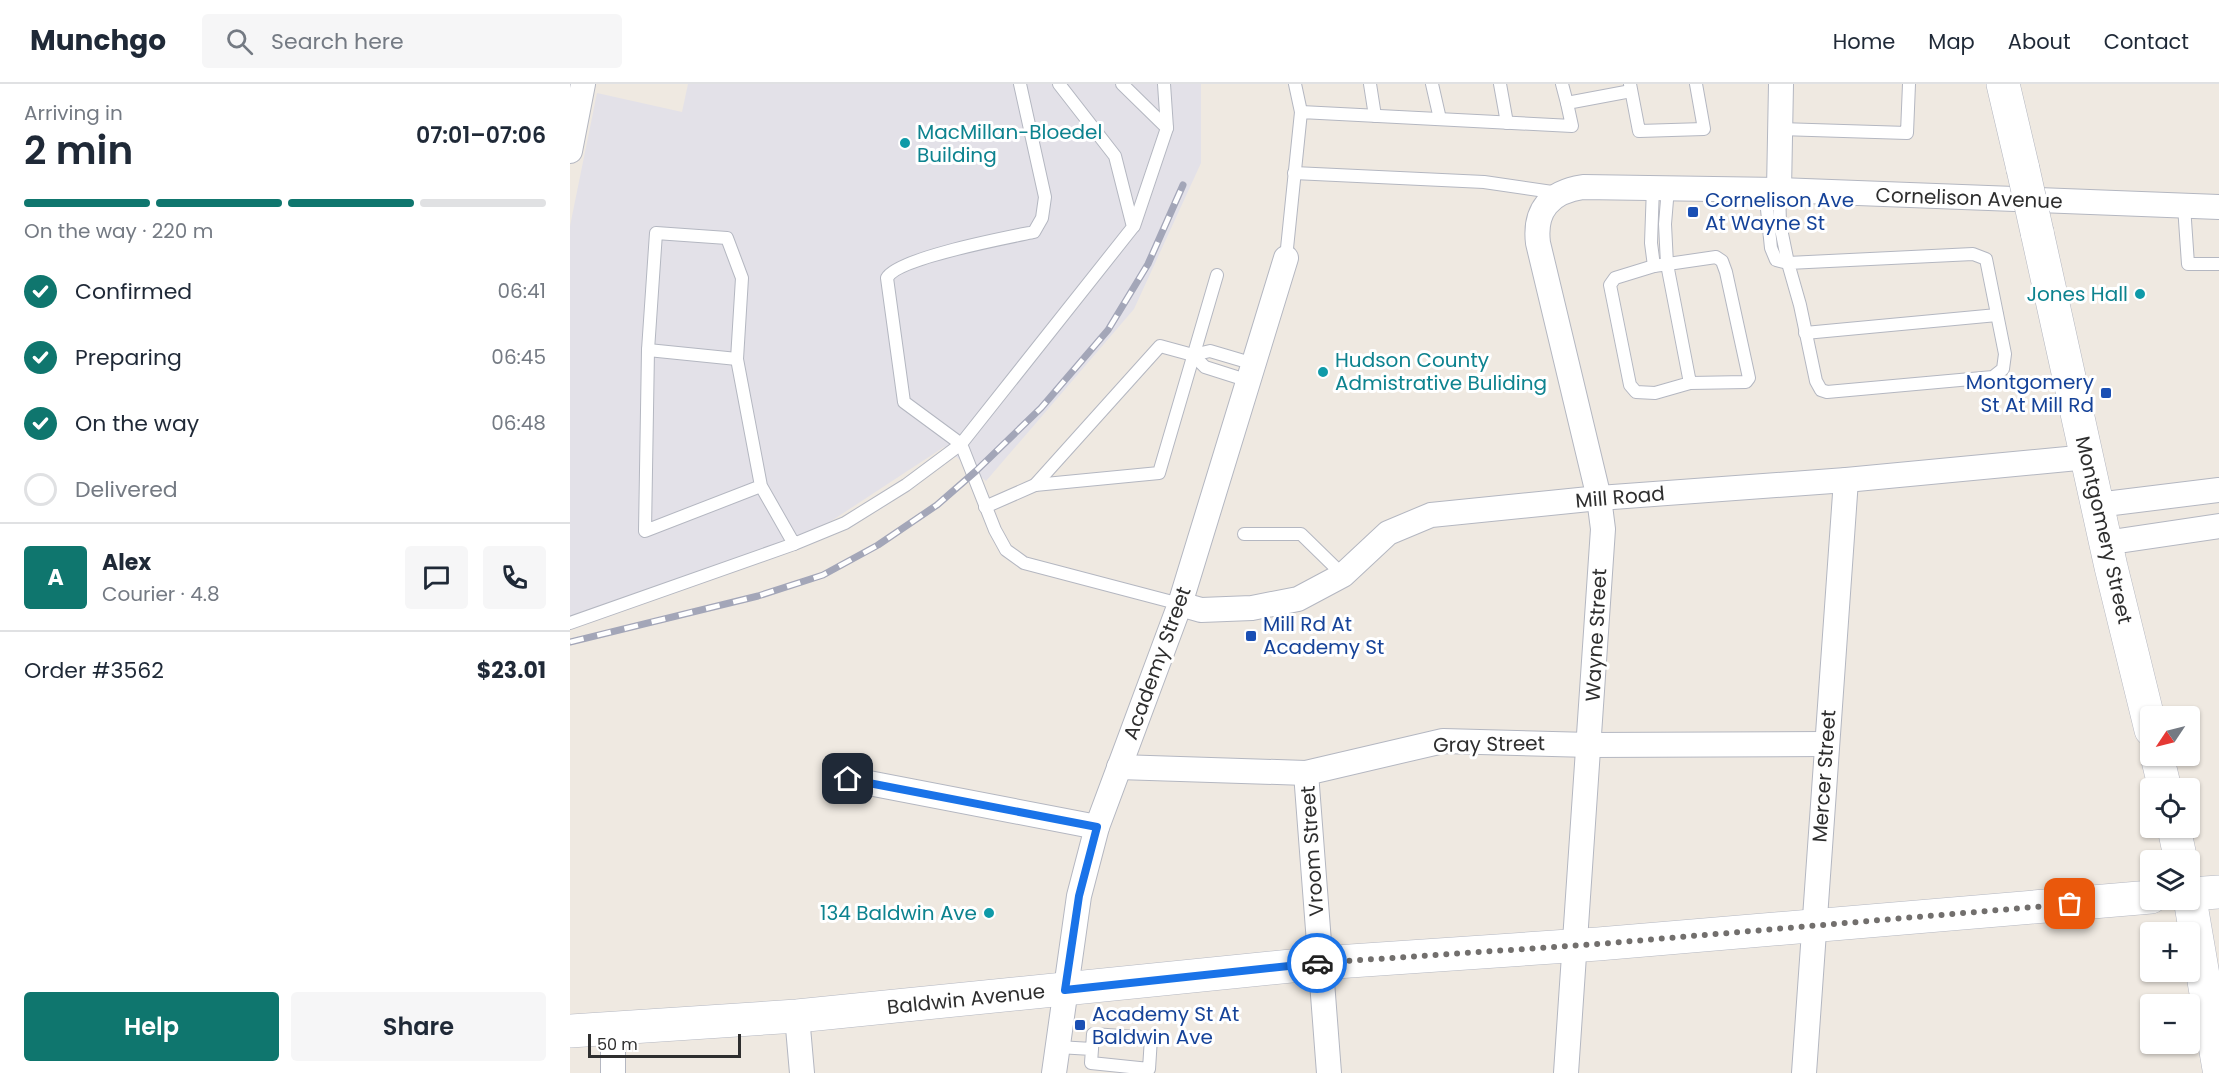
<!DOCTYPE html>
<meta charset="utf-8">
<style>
body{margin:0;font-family:Poppins,sans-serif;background:#f6f6f7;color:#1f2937;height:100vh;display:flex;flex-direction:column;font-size:22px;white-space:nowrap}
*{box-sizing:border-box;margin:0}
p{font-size:20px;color:#747a83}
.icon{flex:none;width:33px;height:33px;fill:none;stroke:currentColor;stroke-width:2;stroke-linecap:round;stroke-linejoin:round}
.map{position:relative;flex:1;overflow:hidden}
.details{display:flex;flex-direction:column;background:#fff;width:570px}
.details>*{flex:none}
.needle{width:39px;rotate:235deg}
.fabs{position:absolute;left:1570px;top:622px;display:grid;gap:12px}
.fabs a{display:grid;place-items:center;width:60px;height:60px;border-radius:6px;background:#fff;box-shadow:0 2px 4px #0004;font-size:30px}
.scale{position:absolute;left:18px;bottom:15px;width:153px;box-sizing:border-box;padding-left:6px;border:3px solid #2e2e2e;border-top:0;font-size:16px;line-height:21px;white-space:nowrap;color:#2e2e2e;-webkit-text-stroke:4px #fff;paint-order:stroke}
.pin{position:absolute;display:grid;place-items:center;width:51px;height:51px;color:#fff;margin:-26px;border-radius:12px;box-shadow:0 3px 9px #0006}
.courier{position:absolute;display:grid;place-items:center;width:60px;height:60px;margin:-30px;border:4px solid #1a73e8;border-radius:50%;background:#fff;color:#222;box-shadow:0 2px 8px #0007}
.head em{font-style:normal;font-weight:600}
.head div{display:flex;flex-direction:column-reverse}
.head{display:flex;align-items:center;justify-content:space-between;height:102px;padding:0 24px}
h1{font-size:39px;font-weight:600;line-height:45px}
.bar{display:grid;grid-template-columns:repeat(4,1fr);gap:9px 6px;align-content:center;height:72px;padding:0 24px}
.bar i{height:8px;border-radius:4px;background:#e0e1e3}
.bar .on{background:#0f766e}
.bar p{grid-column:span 4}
.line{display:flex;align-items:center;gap:15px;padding:0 24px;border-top:2px solid #e0e1e3}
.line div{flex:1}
.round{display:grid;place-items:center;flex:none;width:63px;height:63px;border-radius:6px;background:#f6f6f7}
ol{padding:0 24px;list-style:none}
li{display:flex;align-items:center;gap:18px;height:66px}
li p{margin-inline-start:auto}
li .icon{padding:6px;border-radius:50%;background:#0f766e;color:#fff;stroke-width:4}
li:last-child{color:#747a83}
li i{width:33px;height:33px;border:3px solid #e0e1e3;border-radius:50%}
.button{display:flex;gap:12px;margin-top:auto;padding:12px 24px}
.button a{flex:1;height:69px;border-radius:6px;background:#0f766e;color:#fff;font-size:24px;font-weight:600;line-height:69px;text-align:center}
.button a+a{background:#f6f6f7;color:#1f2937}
header{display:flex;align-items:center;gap:36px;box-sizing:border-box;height:84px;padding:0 30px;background:#fff;border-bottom:2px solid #e0e1e3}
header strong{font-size:28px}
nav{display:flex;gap:33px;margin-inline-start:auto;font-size:21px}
.search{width:420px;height:54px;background:#f6f6f7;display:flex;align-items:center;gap:15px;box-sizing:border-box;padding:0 21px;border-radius:6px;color:#747a83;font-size:22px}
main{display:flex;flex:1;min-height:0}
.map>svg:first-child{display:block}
.industrial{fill:#e3e1e8}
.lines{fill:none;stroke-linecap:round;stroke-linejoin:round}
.lane-casing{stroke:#b4b7c1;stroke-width:14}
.street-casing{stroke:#b4b7c1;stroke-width:26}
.secondary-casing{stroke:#b4b7c1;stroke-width:34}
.lane{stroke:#fff;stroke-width:12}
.street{stroke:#fff;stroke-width:24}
.secondary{stroke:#fff;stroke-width:33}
.rail-casing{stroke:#a3a6b8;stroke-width:7}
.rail{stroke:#fff;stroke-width:4.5;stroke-dasharray:14;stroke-linecap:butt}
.secondary-bridge-casing{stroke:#b4b7c1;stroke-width:34;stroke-linecap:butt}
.secondary-bridge{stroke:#fff;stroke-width:33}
.done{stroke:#726f6d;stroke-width:6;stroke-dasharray:0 10.8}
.route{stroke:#1a73e8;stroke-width:8}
.culture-dot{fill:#0f9aa8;stroke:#fff;stroke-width:2}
.transit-dot{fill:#1a4fb4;stroke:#fff;stroke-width:2}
.labels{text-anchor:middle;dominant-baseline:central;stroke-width:6;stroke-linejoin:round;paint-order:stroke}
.culture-label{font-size:20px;fill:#0d838f;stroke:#fff;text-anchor:start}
.street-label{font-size:20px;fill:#2e2e2e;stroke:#fff}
.transit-label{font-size:20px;fill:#164399;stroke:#fff;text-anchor:start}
</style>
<header>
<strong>Munchgo</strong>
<div class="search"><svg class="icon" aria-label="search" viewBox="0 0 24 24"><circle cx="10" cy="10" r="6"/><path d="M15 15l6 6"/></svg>Search here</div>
<nav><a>Home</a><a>Map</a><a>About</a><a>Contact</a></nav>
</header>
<main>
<section class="details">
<div class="head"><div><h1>2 min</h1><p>Arriving in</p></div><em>07:01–07:06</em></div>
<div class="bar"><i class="on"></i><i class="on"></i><i class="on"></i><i></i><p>On the way · 220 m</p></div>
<ol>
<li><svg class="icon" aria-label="check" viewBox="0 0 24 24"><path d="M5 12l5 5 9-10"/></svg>Confirmed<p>06:41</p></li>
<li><svg class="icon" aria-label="check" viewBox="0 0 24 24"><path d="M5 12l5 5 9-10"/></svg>Preparing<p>06:45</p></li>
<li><svg class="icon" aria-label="check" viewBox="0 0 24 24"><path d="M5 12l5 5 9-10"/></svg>On the way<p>06:48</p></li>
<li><i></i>Delivered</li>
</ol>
<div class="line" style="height:108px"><b class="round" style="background:#0f766e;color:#fff">A</b><div><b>Alex</b><p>Courier · 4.8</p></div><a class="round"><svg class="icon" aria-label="chat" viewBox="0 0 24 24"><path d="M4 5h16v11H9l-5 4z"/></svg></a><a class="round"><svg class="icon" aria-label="phone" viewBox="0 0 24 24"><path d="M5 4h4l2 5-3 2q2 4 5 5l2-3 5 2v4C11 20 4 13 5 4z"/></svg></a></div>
<div class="line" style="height:78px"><div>Order #3562</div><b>$23.01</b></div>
<div class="button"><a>Help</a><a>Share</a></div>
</section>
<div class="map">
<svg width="1649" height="989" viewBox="0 0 1649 989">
<rect width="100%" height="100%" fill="#efe9e1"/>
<!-- industrial -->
<path class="industrial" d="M118,0H631V79L564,225L416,397L374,363L246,447L0,537V142L27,9L112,28Z"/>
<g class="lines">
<defs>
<g id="lane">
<path d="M489,0L545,72L563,143L391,360L425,446L436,466L454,479L610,520"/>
<path d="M552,0L597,44L594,0"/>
<path d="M725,0L731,28"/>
<path d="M800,0L805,32"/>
<path d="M862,0L870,35"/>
<path d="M930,0L937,39"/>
<path d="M992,0L997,19"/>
<path d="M1060,0L1069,47L1134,45L1126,0"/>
<path d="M1210,45L1337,49L1339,0"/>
<path d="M724,89L914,98L989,109"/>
<path d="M1083,103L1081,159L1084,182"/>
<path d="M1098,104L1095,140L1097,180L1120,299L1085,309L1066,308L1060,301L1040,201L1045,194L1084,182L1146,173L1152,177L1156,188L1179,294L1176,298L1120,299"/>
<path d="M1195,106L1201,164L1206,176L1218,179L1210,140L1209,106"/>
<path d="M1614,122L1618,180H1649"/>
<path d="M564,142L597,44"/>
<path d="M1403,170L1416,175L1435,270L1433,285L1423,293L1257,308L1251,306L1246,297L1230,221L1218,179Z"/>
<path d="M716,174L731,28L1002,42L997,19L1061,7"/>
<path d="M1235,249L1427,231"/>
<path d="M78,266L167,275"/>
<path d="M623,271L635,283L679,297"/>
<path d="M465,401L590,262L623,271L640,267L684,280"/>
<path d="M191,402L75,447L78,266L86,149L157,154L172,194L167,275L191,402L224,460L275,439L336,401L391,360L334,318L317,194C327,174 440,153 464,148L472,134L475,113L450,0"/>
<path d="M415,423L465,401L589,389L647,191"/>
<path d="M674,450H731L773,491"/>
<path d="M0,539L224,460"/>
<path d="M488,963L522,965L521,979L579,985L581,954L523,950L522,965"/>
</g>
<g id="street">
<path d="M0,67L13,0"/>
<path d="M1209,106L1211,0"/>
<path d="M1527,421L1649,406"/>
<path d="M1535,459L1649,442"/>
<path d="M610,520L631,526L682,524L728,515L773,491L818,449L861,431L1029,414L1276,396L1518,373"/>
<path d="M549,683L736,689L873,657L1020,661L1256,660"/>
<path d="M736,689L759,989"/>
<path d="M278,695L527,743"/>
<path d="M227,932L232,989"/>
<path d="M43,989V945"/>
<path d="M484,989L509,812L527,743L610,520L716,174"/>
<path d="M996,989L1033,445L1029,414L968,159C964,126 980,108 1013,103L1209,106L1649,123"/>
<path d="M1234,989L1276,396"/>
</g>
<g id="secondary">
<path d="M1433,0L1453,85"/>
<path d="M1467,148L1541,483L1581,646"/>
<path d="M1587,672L1595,705"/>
<path d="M1604,744L1611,777"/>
<path d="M1620,810L1649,808"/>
<path d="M1620,815L1649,985"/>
<path d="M0,947L227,932L751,879L1028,860L1581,813"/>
</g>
</defs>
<!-- lane casing -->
<use href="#lane" class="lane-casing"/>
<!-- street casing -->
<use href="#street" class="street-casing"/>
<!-- secondary casing -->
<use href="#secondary" class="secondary-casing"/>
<!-- lane -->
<use href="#lane" class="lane"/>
<!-- street -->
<use href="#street" class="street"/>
<!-- secondary -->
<use href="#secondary" class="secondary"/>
<defs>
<path id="rail" d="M0,558L188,512L253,491L308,461L367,421L406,387L471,324L538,246L578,180L613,101"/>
</defs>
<!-- rail casing -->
<use href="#rail" class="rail-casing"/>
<!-- rail -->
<use href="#rail" class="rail"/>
<defs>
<path id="secondary-bridge" d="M1453,85L1467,148"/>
</defs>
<!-- secondary-bridge casing -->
<use href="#secondary-bridge" class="secondary-bridge-casing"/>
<!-- secondary-bridge -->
<use href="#secondary-bridge" class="secondary-bridge"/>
</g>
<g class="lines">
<!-- done -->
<path class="done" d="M747,879L1028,860L1500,820"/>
<!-- route -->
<path class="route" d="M278,695L527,743L509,812L495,906L747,879"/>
</g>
<!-- markers -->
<g class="culture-dot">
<circle cx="335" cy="59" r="6"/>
<circle cx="1570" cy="210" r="6"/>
<circle cx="753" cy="288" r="6"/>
<circle cx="419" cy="829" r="6"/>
</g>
<g class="transit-dot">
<rect x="1117" y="122" width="12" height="12" rx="3"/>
<rect x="1530" y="303" width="12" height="12" rx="3"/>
<rect x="675" y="546" width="12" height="12" rx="3"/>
<rect x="504" y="935" width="12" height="12" rx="3"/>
</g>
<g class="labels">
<!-- culture labels -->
<g class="culture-label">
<text x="347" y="48">MacMillan-Bloedel<tspan x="347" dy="23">Building</tspan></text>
<text x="1558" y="210" text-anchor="end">Jones Hall</text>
<text x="765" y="276">Hudson County<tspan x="765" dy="23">Admistrative Buliding</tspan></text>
<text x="407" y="829" text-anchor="end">134 Baldwin Ave</text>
</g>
<!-- street labels -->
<g class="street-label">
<text transform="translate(1399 114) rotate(2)">Cornelison Avenue</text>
<text transform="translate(1050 413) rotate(-5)">Mill Road</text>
<text transform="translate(1534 446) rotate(77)">Montgomery Street</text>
<text transform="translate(1026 551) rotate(-87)">Wayne Street</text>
<text transform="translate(587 579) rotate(-70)">Academy Street</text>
<text transform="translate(919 660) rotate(-1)">Gray Street</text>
<text transform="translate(1254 692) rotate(-86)">Mercer Street</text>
<text transform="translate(742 767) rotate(-94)">Vroom Street</text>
<text transform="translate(396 915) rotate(-6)">Baldwin Avenue</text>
</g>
<!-- transit labels -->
<g class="transit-label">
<text x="1135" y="116">Cornelison Ave<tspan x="1135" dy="23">At Wayne St</tspan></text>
<text x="1524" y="298" text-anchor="end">Montgomery<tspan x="1524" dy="23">St At Mill Rd</tspan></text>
<text x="693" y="540">Mill Rd At<tspan x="693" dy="23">Academy St</tspan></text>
<text x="522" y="930">Academy St At<tspan x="522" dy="23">Baldwin Ave</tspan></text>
</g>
</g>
</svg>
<div class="fabs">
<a><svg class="needle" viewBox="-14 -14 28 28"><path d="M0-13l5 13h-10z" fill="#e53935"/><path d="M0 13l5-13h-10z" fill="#747a83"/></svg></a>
<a><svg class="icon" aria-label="locate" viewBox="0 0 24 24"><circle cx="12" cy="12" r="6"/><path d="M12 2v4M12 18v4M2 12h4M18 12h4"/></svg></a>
<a><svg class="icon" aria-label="layers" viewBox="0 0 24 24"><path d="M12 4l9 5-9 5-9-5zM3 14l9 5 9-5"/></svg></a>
<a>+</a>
<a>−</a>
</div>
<div class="scale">50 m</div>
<div class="pin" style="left:1500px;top:820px;background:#ea580c"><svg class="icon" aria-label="bag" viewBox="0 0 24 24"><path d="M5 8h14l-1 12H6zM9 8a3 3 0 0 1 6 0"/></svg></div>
<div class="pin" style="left:278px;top:695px;background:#1f2937"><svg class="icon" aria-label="home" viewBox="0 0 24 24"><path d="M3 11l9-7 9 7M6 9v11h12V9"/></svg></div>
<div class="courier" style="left:747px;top:879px"><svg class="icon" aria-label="car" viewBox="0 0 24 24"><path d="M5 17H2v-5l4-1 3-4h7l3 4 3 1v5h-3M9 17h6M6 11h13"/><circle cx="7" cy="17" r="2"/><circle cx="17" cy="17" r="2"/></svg></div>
</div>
</main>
